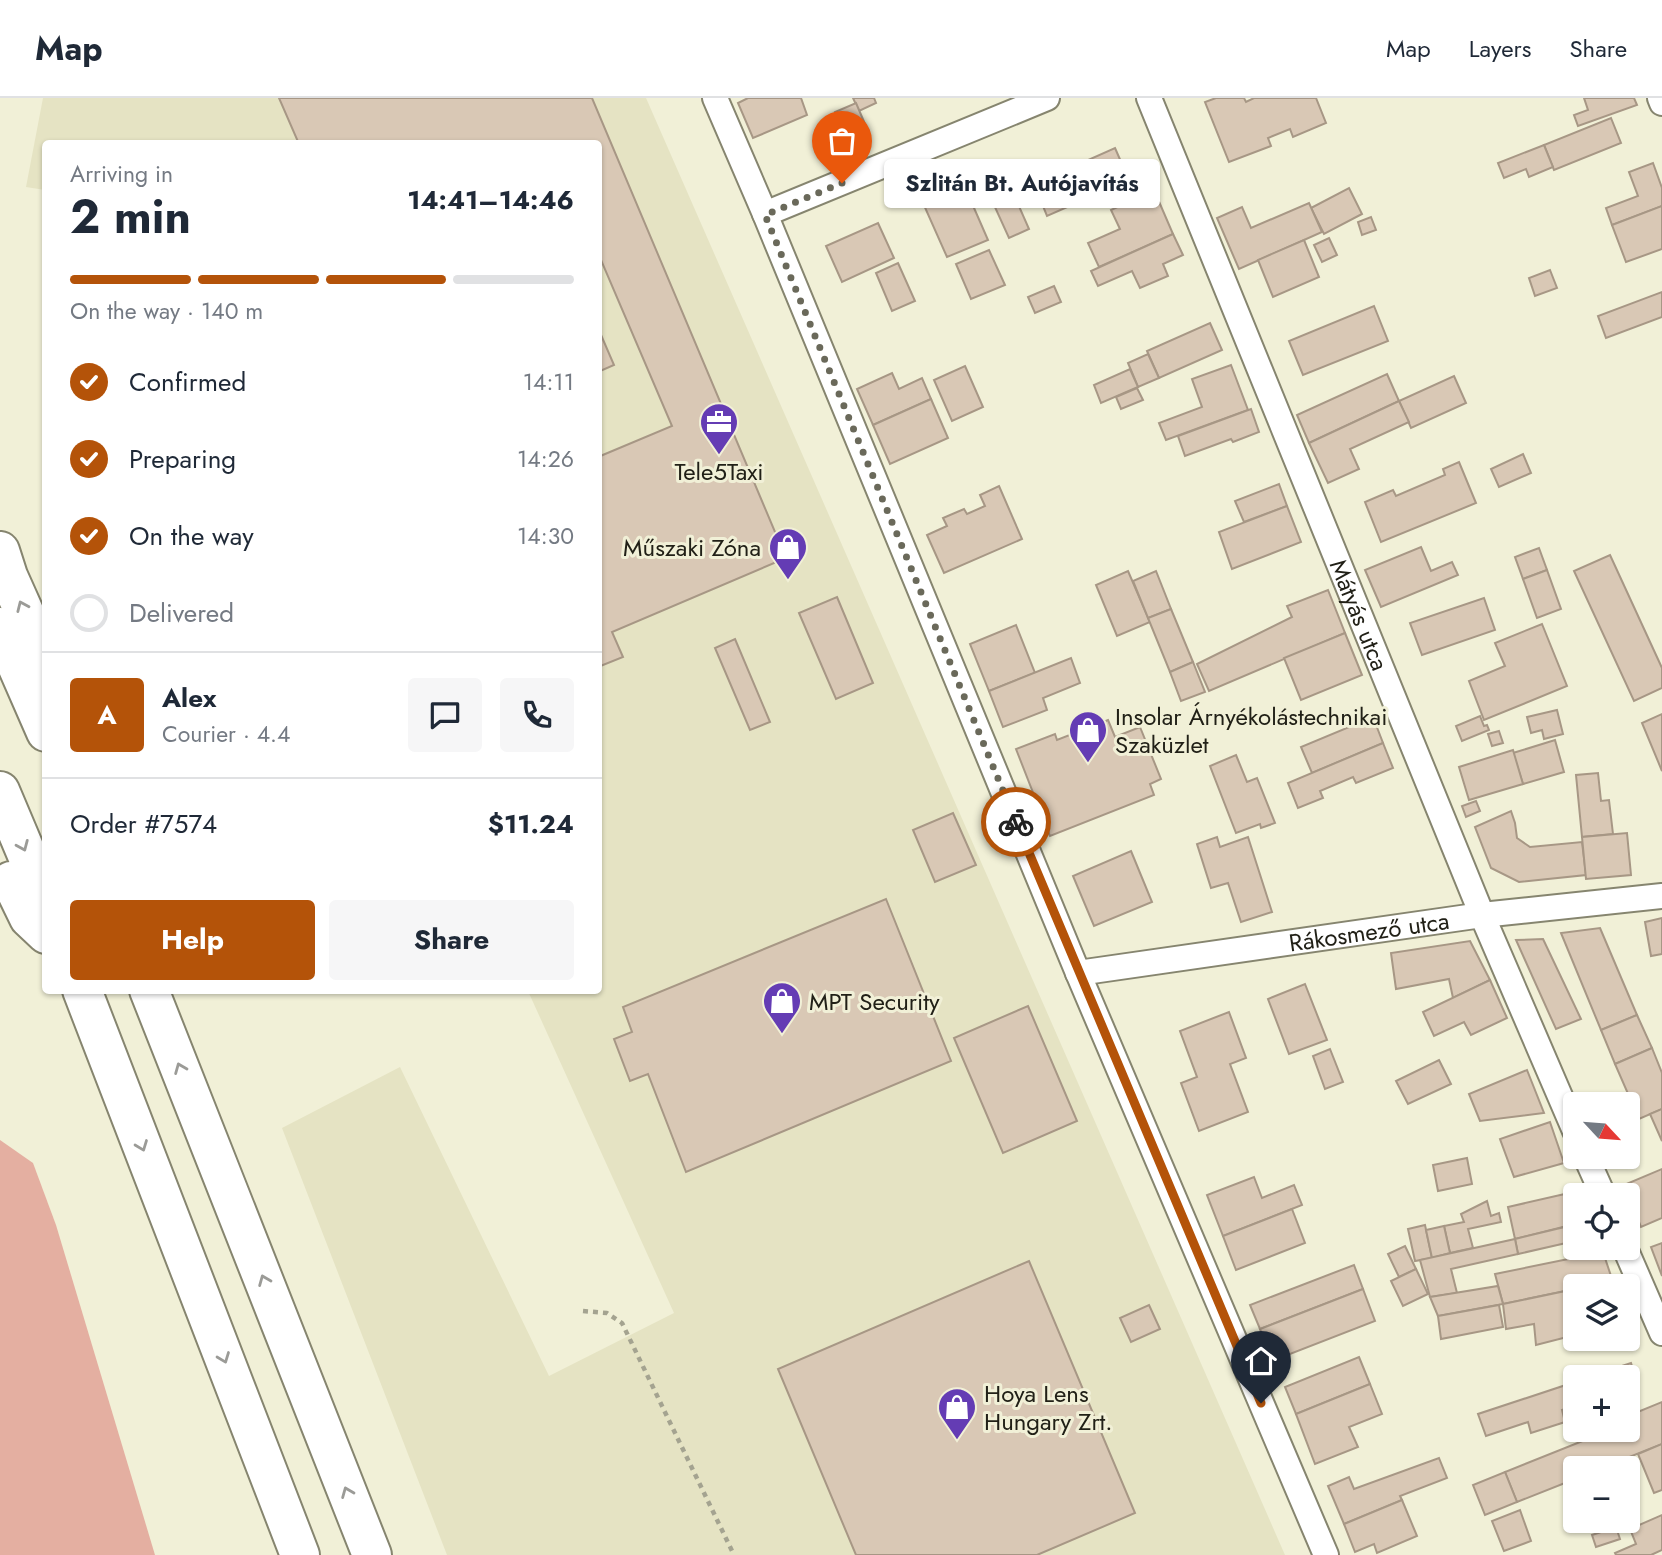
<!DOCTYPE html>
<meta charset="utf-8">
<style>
body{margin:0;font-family:Jost,sans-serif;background:#f6f6f7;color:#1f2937;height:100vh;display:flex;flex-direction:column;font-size:26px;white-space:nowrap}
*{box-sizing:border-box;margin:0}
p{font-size:23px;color:#747a83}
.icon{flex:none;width:38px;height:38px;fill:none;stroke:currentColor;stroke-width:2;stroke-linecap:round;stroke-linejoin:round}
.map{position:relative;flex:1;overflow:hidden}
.details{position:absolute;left:42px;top:42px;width:560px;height:854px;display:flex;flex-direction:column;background:#fff;border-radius:7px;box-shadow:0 2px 5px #0004}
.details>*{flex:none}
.needle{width:46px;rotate:116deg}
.tools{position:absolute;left:1563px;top:994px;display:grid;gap:14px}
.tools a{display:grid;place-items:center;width:77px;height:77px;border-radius:7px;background:#fff;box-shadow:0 2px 5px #0004;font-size:35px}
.pin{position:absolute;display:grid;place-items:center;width:60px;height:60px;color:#fff;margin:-72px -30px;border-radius:50% 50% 50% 0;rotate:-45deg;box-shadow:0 0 7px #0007}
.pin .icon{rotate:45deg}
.courier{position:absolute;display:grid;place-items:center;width:70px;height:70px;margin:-35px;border:5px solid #b45309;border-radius:50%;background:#fff;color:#222;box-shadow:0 2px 9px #0007}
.bubble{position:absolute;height:49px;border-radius:7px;background:#fff;box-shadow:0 2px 5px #0004;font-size:23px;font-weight:700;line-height:49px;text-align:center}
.head em{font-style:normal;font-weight:700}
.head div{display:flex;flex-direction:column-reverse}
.head{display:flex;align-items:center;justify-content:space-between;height:119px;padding:0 28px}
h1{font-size:46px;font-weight:700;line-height:52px}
.bar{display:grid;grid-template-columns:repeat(4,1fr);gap:10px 7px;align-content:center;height:84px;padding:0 28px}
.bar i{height:9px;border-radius:5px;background:#e0e1e3}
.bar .on{background:#b45309}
.bar p{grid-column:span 4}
.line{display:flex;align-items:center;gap:18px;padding:0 28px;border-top:2px solid #e0e1e3}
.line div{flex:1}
.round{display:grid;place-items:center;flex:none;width:74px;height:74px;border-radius:7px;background:#f6f6f7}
ol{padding:0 28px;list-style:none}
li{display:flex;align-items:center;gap:21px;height:77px}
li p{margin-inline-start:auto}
li .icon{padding:7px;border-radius:50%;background:#b45309;color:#fff;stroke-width:4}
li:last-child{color:#747a83}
li i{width:38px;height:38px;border:4px solid #e0e1e3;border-radius:50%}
.primary-button{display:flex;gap:14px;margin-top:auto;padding:14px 28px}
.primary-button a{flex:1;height:80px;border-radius:7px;background:#b45309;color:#fff;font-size:28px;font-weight:700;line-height:80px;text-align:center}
.primary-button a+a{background:#f6f6f7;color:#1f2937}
header{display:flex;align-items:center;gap:42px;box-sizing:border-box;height:98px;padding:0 35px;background:#fff;border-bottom:2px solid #e0e1e3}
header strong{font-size:33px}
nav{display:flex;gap:38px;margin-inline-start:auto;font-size:24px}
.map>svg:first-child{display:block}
.built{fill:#e5e3c3}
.green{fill:#e4afa1}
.building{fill:#d9c8b5;stroke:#a79785;stroke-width:2}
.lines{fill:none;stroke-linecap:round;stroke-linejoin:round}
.minor-casing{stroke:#86856f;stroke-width:28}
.motorway-casing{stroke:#86856f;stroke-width:42}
.path{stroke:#a4a390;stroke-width:4.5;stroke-dasharray:5 5;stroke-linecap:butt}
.minor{stroke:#fff;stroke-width:24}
.motorway{stroke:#fff;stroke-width:38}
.oneway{stroke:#9b9b97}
.done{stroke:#6a695a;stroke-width:7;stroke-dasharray:0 12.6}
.route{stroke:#b45309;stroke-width:9}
.labels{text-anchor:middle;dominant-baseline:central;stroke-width:6;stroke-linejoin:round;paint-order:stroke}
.poi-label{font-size:24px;fill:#212017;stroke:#f1f0d7;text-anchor:start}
.street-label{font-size:24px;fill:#212017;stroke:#f1f0d7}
</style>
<header>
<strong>Map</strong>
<nav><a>Map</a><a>Layers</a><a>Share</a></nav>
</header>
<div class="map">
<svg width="1662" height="1457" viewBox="0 0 1662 1457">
<rect width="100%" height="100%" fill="#f1f0d7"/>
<!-- built -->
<path class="built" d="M43,0H646L1285,1457H447L282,1030L400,969L549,1278L674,1215L528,893L598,892V46H46L45,92L26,89Z"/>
<!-- green -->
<path class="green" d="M0,1042L33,1065L56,1127L155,1457H0Z"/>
<!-- building -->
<g class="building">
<path d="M279,0H592L786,460L612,534L623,559L598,569V359L672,328L598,155V46H299Z"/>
<path d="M748,0H801L807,17L753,40L738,5Z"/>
<path d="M853,0H874L876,5L859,13Z"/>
<path d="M1216,0H1244L1246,4L1254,0H1316L1326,25L1293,39L1290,31L1268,40L1271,48L1229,64L1205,4Z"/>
<path d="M1584,0H1634L1637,7L1578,28L1574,17L1588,12Z"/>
<path d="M856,5L868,33L846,42L835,14Z"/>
<path d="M1611,20L1621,45L1554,72L1544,47Z"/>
<path d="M1544,47L1553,69L1529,79L1526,71L1504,80L1498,65Z"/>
<path d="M1115,50L1129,82L1047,118L1034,86Z"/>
<path d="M1653,65L1662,90V108L1612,127L1606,110L1638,98L1629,74Z"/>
<path d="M964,87L988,142L947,159L923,105Z"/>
<path d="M1349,90L1362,116L1324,136L1311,110Z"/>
<path d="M1154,92L1173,136L1099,169L1088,145L1120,131L1111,112Z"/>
<path d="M1014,97L1029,131L1009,140L994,107Z"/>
<path d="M1309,105L1322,134L1239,171L1217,120L1242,109L1251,130Z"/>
<path d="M1662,108V151L1626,164L1612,127Z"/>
<path d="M1371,119L1376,132L1362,137L1358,124Z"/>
<path d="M878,125L894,160L842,184L826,148Z"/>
<path d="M1173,136L1183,157L1163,166L1168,178L1140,190L1132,173L1098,188L1091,173Z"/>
<path d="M1329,140L1337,157L1322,164L1314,147Z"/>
<path d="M1304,142L1319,179L1273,199L1258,162Z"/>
<path d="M989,152L1005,187L971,201L956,166Z"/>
<path d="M898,165L915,203L892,213L876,175Z"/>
<path d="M1550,172L1557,190L1535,198L1529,180Z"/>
<path d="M1054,188L1061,204L1035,215L1028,199Z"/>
<path d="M1662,194V219L1606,240L1598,218Z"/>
<path d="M1374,208L1388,243L1303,277L1289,243Z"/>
<path d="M1210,225L1222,252L1159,280L1147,253Z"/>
<path d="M598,230L614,267L598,274Z"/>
<path d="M1148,256L1159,280L1138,289L1128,265Z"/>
<path d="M1231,267L1248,312L1166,342L1159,325L1202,309L1192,281Z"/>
<path d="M965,268L983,309L952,323L934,282Z"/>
<path d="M1130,271L1138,289L1101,305L1094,287Z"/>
<path d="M892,275L899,291L922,280L931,301L873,327L857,291Z"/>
<path d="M1387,276L1399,303L1309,345L1297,317Z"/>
<path d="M1454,278L1466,305L1411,330L1399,303Z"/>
<path d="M1137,290L1143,302L1121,311L1116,299Z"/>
<path d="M931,301L948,340L890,366L873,327Z"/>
<path d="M1399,303L1409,324L1350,351L1359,371L1328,385L1309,345Z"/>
<path d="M1251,311L1259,334L1233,344L1231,341L1185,358L1178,338Z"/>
<path d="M1523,356L1531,375L1499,389L1491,371Z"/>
<path d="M1459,364L1476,405L1381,444L1365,404L1393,392L1396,398L1445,377L1443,371Z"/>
<path d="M1279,386L1287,408L1244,424L1235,403Z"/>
<path d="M999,388L1022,441L944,475L927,437L947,428L943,420L964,411L967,416L985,408L980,397Z"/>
<path d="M1287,408L1301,444L1232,471L1219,434Z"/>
<path d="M1421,449L1431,473L1452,464L1458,477L1381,509L1365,472Z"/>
<path d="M1539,450L1547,472L1523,481L1515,459Z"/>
<path d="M1610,457L1662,570V590L1634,603L1574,473Z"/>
<path d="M1547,472L1561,511L1537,520L1523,481Z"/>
<path d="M1128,473L1150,524L1117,538L1096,487Z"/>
<path d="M1156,473L1171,511L1148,520L1133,483Z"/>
<path d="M1328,492L1345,535L1209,593L1197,566L1292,519L1287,508Z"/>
<path d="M837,499L873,585L836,601L799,515Z"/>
<path d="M1484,500L1495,532L1422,557L1410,525Z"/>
<path d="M1171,511L1193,564L1170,574L1148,520Z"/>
<path d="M1542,526L1567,588L1484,622L1469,583L1505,568L1495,545Z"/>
<path d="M1016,527L1035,575L989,593L970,546Z"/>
<path d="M1345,535L1362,577L1301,602L1284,560Z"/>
<path d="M735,541L770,624L750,632L715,550Z"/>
<path d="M1071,560L1080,585L1043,600L1047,612L1003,629L989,593Z"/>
<path d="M1193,564L1205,594L1181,603L1170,574Z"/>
<path d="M1557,612L1563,636L1544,641L1542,632L1531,635L1527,619Z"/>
<path d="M1662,616V673L1642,625Z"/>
<path d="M1480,618L1484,628L1487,627L1489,632L1462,643L1456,628Z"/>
<path d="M1373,619L1383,645L1312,675L1301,649Z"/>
<path d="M1108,622L1115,639L1140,629L1161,681L1150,686L1154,697L1050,738L1016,651L1055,636L1057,642Z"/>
<path d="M1499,633L1503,645L1492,648L1488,636Z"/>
<path d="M1555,642L1564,674L1523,686L1513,655Z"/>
<path d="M1383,645L1393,670L1356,685L1353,679L1320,693L1323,700L1298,710L1288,685Z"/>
<path d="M1513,652L1523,686L1469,702L1459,669Z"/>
<path d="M1236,657L1247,684L1257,680L1275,725L1261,730L1260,726L1236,735L1210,668Z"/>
<path d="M1598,675L1601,703L1609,702L1613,736L1582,739L1576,677Z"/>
<path d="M1476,703L1480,713L1466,719L1462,708Z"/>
<path d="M1511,713L1515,725L1517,740L1530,749L1582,744L1586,777L1519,784L1491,770L1475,729Z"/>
<path d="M953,715L976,767L935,784L913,732Z"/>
<path d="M1627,735L1631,777L1586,781L1582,739Z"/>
<path d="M1217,739L1220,749L1248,739L1272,814L1241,824L1228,785L1211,790L1197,746Z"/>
<path d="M1131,753L1152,804L1094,828L1073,778Z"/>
<path d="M886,801L951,963L686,1074L648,976L630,983L614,941L632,934L623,909Z"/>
<path d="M1662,820V856L1651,858L1645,824Z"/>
<path d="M1600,830L1637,917L1601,932L1561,835Z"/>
<path d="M1543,841L1581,921L1556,931L1516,842Z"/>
<path d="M1470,843L1490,882L1453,900L1449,881L1396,891L1391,855Z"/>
<path d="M1490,882L1507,920L1471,937L1464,924L1434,938L1423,914Z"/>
<path d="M1305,886L1327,942L1289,956L1268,901Z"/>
<path d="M1028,908L1077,1023L1003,1055L954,940Z"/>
<path d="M1229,914L1246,960L1230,966L1248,1014L1199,1033L1181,985L1197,979L1180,933Z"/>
<path d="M1637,917L1652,950L1615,966L1601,932Z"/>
<path d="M1652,950L1662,975V1011L1639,1021L1615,966Z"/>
<path d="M1330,951L1343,984L1325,991L1313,958Z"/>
<path d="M1439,962L1451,986L1408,1006L1396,983Z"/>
<path d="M1527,972L1544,1015L1480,1023L1469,996Z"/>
<path d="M1662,1011V1043L1650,1016Z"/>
<path d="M1550,1024L1564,1065L1514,1079L1500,1041Z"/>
<path d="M1467,1060L1472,1086L1438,1093L1433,1067Z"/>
<path d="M1662,1071V1120L1641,1129L1624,1087Z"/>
<path d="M1254,1079L1262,1100L1294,1087L1302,1107L1223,1138L1207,1097Z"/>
<path d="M1578,1093L1579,1097H1575V1126L1515,1141L1508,1109Z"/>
<path d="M1487,1103L1491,1118L1499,1115L1501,1124L1468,1131L1473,1150L1450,1155L1444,1128L1464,1124L1461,1116Z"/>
<path d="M1292,1111L1305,1145L1236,1172L1223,1138Z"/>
<path d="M1425,1127L1432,1160L1415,1163L1408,1131Z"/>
<path d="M1573,1127L1575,1143L1518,1156L1515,1141Z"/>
<path d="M1444,1128L1450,1155L1432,1160L1426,1132Z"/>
<path d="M1515,1141L1518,1156L1451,1171L1457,1195L1430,1199L1420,1162Z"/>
<path d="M1662,1145V1178L1651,1149Z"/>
<path d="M1405,1148L1416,1171L1399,1179L1388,1156Z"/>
<path d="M1603,1154L1613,1184L1590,1188H1575V1191L1503,1206L1495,1176Z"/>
<path d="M1029,1163L1135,1415L1037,1457H856L778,1271Z"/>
<path d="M1354,1167L1363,1191L1260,1231L1250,1207Z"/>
<path d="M1416,1171L1428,1196L1403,1208L1391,1183Z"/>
<path d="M1498,1188L1503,1206L1438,1218L1430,1199Z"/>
<path d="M1363,1191L1375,1223L1272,1263L1260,1231Z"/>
<path d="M1575,1191V1237L1536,1247L1534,1226L1506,1231L1503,1206Z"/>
<path d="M1149,1207L1160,1231L1131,1244L1120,1220Z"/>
<path d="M1499,1207L1503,1229L1441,1241L1438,1218Z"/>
<path d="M1359,1259L1370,1286L1296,1316L1285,1289Z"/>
<path d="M1631,1265L1638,1287L1628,1291V1279H1588Z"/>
<path d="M1575,1284V1308L1562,1312L1565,1324L1531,1335L1528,1324L1486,1338L1478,1316Z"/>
<path d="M1370,1286L1382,1316L1349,1329L1358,1349L1315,1366L1296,1316Z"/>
<path d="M1662,1304V1346L1602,1370H1575V1381L1517,1404L1505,1374L1610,1332H1628V1318Z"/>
<path d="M1662,1346V1392L1654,1395L1638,1356Z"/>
<path d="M1439,1360L1447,1380L1400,1398L1402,1402L1344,1426L1328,1388L1349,1379L1354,1391Z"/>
<path d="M1505,1374L1517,1404L1485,1417L1473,1387Z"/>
<path d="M1402,1402L1417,1438L1377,1455L1374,1446L1355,1454L1344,1426Z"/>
<path d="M1520,1412L1531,1443L1504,1453L1492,1423Z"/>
<path d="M1662,1417V1452L1651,1457H1616L1615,1455L1636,1446L1630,1431Z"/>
<path d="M1616,1429L1620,1441L1596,1449L1592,1437Z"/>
</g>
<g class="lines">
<defs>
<g id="minor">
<path d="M715,0L765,116L1078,875L1326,1457"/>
<path id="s1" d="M1149,0L1482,817L1575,1033"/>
<path d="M1660,0L1662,5"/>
<path d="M765,116L1047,0"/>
<path id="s2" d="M1078,875L1482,817L1662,798"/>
<path d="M1586,1059L1603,1097"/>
<path d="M1625,1150L1662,1235"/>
</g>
<g id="motorway">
<path d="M0,453L8,478L46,563"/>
<path d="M0,529L46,634"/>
<path d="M0,693L46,802"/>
<path d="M11,783L29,820L46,836"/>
<path d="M82,892L300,1457"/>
<path d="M149,892L372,1457"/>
</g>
</defs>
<!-- minor casing -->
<use href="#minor" class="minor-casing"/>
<!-- motorway casing -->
<use href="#motorway" class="motorway-casing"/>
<!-- path -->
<path class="path" d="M583,1213L607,1215L622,1225L734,1457"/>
<!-- minor -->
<use href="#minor" class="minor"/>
<!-- motorway -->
<use href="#motorway" class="motorway"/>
</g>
<!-- one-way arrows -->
<defs><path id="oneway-chevron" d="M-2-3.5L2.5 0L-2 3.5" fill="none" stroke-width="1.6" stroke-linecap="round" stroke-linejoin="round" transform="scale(1.75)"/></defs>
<g class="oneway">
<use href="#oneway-chevron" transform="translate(22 508) rotate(-114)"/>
<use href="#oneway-chevron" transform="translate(23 748) rotate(67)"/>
<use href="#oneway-chevron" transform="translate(180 970) rotate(-112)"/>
<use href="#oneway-chevron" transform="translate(142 1048) rotate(69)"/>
<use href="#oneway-chevron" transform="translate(264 1182) rotate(-112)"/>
<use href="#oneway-chevron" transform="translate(224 1260) rotate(69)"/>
<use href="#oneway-chevron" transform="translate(347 1394) rotate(-112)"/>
</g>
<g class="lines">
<!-- done -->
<path class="done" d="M842,85L765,117L1016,724"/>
<!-- route -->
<path class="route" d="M1016,724L1261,1305"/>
</g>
<!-- icons -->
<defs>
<symbol id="office-pin" viewBox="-11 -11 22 30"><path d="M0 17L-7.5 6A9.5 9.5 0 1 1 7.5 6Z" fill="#643cb4" stroke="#f1f0d7"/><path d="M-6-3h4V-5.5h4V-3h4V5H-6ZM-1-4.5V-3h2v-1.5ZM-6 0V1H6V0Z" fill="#fff"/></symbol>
<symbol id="shop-pin" viewBox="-11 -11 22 30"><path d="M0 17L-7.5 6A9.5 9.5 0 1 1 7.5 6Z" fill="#643cb4" stroke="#f1f0d7"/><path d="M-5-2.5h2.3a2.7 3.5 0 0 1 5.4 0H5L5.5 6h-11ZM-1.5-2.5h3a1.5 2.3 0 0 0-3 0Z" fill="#fff"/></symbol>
</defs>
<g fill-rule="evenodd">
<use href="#office-pin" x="697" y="302" width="44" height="60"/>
<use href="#shop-pin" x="766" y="427" width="44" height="60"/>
<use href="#shop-pin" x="1066" y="610" width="44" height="60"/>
<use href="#shop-pin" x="760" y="881" width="44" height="60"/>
<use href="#shop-pin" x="935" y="1287" width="44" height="60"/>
</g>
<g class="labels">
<!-- poi labels -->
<g class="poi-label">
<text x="719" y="373" text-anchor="middle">Tele5Taxi</text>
<text x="761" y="449" text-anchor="end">Műszaki Zóna</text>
<text x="1115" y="618">Insolar Árnyékolástechnikai<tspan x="1115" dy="28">Szaküzlet</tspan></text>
<text x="809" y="903">MPT Security</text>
<text x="984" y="1295">Hoya Lens<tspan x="984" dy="28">Hungary Zrt.</tspan></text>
</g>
<!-- street labels -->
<g class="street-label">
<text stroke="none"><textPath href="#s1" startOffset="558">Mátyás utca</textPath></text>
<text stroke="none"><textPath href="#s2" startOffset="294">Rákosmező utca</textPath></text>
</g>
</g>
</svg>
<div class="tools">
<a><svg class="needle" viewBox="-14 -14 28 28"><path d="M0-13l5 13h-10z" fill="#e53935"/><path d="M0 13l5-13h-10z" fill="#747a83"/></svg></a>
<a><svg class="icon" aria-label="locate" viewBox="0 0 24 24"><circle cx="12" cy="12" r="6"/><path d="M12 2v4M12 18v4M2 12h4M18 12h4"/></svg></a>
<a><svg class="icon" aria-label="layers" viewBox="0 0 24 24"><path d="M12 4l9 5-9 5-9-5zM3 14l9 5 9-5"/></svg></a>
<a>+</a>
<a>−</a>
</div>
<div class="pin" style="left:842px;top:85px;background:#ea580c"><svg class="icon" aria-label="bag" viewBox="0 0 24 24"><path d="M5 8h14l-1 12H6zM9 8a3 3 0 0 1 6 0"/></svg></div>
<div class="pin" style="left:1261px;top:1305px;background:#1f2937"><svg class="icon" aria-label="home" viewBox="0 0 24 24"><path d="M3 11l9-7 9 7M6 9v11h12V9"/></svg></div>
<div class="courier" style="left:1016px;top:724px"><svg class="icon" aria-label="bike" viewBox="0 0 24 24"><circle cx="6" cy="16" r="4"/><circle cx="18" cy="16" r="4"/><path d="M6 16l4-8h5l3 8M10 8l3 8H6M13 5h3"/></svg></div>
<div class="bubble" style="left:884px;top:61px;width:276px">Szlitán Bt. Autójavítás</div>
<section class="details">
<div class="head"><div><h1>2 min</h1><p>Arriving in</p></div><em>14:41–14:46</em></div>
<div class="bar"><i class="on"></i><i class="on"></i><i class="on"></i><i></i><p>On the way · 140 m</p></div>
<ol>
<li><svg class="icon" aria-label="check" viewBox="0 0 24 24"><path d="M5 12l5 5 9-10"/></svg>Confirmed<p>14:11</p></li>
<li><svg class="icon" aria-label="check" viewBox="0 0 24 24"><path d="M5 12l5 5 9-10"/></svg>Preparing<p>14:26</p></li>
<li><svg class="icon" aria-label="check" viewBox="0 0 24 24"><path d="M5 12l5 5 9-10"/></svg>On the way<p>14:30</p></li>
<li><i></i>Delivered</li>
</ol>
<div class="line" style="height:126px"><b class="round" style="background:#b45309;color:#fff">A</b><div><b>Alex</b><p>Courier · 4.4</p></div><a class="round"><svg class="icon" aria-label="chat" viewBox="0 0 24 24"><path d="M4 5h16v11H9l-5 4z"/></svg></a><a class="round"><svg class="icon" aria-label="phone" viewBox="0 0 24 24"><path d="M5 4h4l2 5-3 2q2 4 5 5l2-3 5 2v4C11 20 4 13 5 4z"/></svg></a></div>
<div class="line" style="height:91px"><div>Order #7574</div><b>$11.24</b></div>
<div class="primary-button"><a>Help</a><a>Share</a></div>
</section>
</div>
